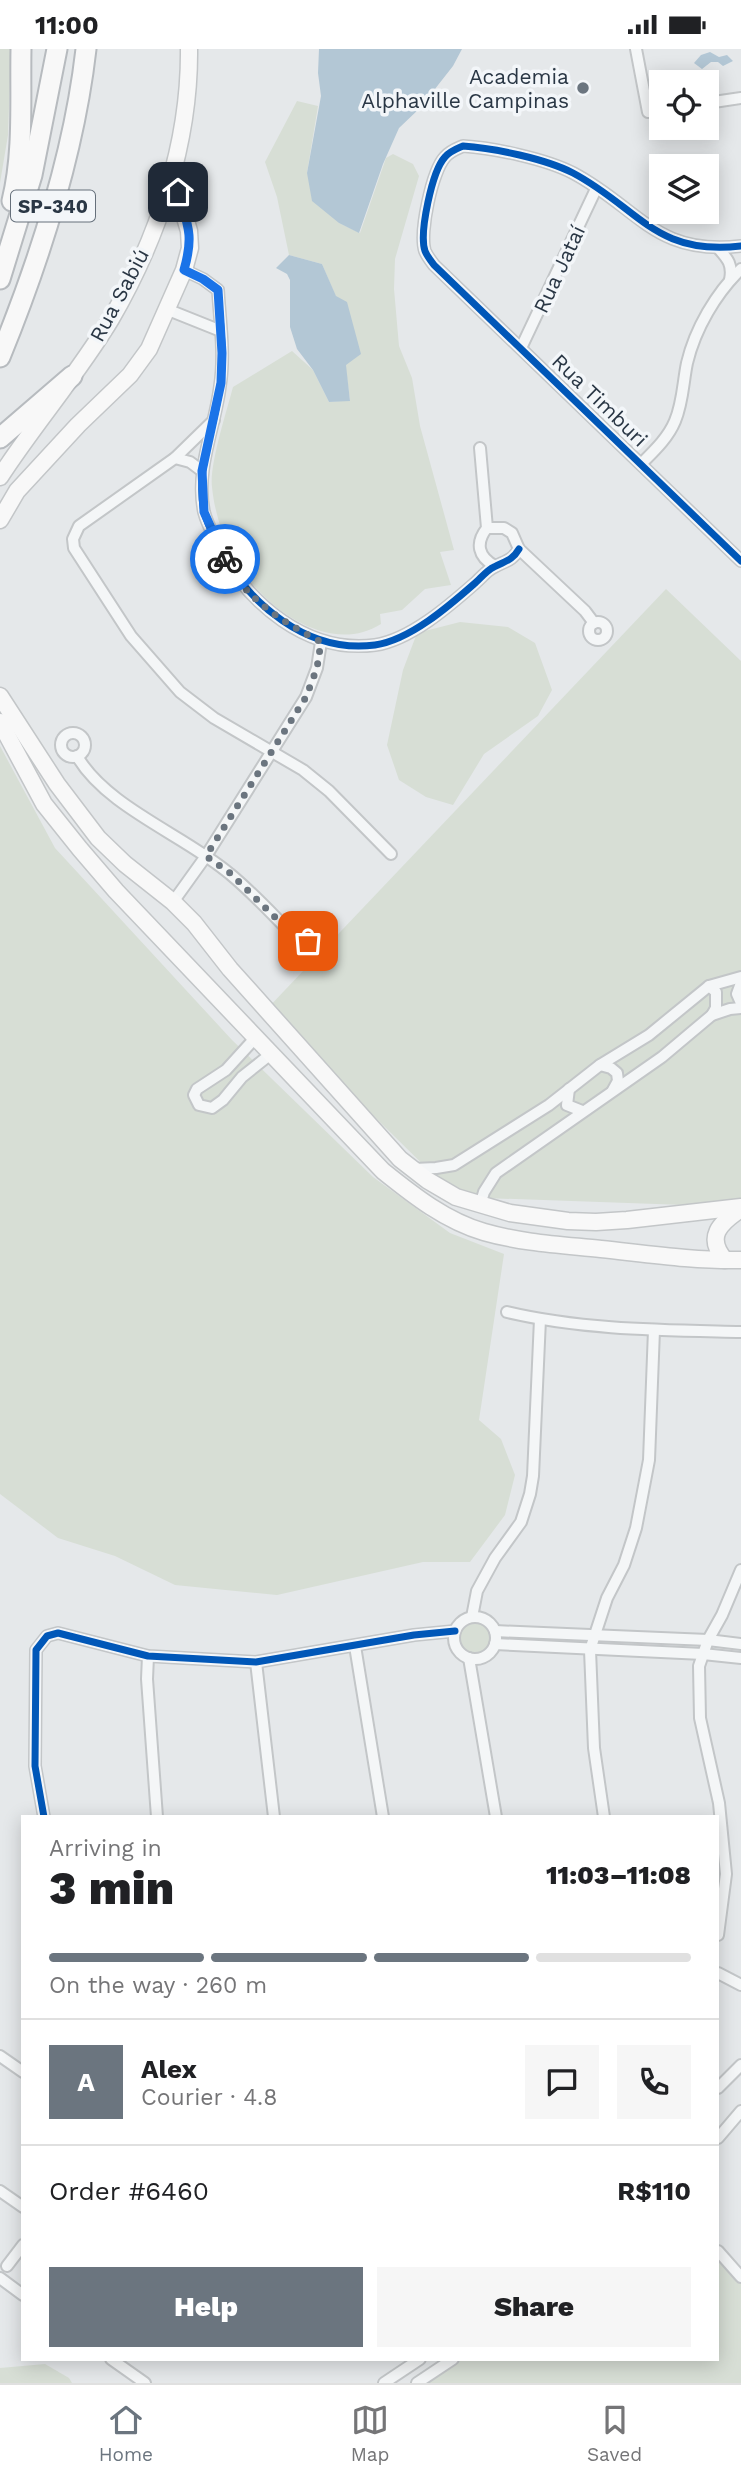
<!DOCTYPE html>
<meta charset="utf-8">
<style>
body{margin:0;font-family:"Work Sans",sans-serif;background:#f6f6f6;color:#202124;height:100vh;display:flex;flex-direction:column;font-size:26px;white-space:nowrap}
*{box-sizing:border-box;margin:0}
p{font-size:23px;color:#757577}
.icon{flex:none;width:38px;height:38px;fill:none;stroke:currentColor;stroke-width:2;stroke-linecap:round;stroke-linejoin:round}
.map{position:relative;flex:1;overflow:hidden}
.side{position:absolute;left:21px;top:1766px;width:698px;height:546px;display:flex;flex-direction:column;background:#fff;border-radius:0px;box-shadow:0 4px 18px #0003}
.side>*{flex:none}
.controls{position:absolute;left:649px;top:21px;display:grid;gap:14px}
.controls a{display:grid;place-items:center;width:70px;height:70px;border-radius:0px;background:#fff;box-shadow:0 4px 18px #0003;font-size:35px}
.pin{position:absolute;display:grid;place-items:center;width:60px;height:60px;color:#fff;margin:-30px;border-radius:14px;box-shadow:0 4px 10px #0006}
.courier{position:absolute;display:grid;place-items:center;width:70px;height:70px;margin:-35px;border:5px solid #1a73e8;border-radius:50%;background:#fff;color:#222;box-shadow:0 2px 9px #0007}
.overview em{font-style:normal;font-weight:800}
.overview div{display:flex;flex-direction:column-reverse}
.overview{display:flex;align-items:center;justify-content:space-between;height:119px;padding:0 28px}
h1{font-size:46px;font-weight:800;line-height:52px}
.bar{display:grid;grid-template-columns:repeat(4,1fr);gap:10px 7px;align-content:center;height:84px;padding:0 28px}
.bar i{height:9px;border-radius:5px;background:#e0e0e0}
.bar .active{background:#6b757f}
.bar p{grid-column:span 4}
.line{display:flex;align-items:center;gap:18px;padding:0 28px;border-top:2px solid #e0e0e0}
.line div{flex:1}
.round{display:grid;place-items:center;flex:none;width:74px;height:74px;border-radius:0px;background:#f6f6f6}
.action{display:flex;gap:14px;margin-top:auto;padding:14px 28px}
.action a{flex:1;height:80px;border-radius:0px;background:#6b757f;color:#fff;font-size:28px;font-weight:800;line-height:80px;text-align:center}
.action a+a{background:#f6f6f6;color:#202124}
.status{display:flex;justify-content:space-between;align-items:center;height:49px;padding:0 35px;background:#fff;direction:ltr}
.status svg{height:19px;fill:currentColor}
.menu{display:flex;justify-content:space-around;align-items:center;height:98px;border-top:2px solid #e0e0e0;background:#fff;font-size:19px;color:#757577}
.menu a{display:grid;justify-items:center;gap:4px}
.menu .active{color:#6b757f}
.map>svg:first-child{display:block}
.green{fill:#d7ded5}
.water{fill:#b3c7d5}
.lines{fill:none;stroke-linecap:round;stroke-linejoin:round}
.minor-casing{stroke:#c3c6c8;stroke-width:14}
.secondary-casing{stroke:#c3c6c8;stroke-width:19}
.motorway-casing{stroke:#b7bbbf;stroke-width:23}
.minor{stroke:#f4f6f7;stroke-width:10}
.secondary{stroke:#f8f8f8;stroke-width:16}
.motorway{stroke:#f8f8f8;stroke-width:19}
.cycleway-casing{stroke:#f3f6f9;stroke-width:11}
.cycleway{stroke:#0057b8;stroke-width:7}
.done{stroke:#6b757f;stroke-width:7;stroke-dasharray:0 12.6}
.route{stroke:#1a73e8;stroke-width:9}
.poi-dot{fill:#6b757f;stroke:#f3f6f9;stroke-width:2.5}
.labels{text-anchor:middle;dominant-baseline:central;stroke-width:7;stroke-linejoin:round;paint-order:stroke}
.shield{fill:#f3f6f9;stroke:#66707b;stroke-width:2}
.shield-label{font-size:19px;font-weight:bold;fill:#2a3745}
.poi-label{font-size:21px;fill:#2a3745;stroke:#f3f6f9;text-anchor:end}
.street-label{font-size:21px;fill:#2a3745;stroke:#f3f6f9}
</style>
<div class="status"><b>11:00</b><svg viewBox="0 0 49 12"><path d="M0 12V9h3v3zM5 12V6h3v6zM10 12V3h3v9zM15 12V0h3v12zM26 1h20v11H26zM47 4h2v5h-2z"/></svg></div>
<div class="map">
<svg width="741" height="2334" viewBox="0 0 741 2334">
<rect width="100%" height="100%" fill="#e5e8ea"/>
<!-- green -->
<g class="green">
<path d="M0,0H11L8,86L0,134Z"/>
<path d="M297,52L318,57L307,124L339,174L360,184L386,109L393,105L413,115L419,127L395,210L394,240L399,297L412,329L420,377L454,501L440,503L451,536L425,540L402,561L380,565L381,575C327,609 257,554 232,505C222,486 214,460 212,438C209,417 227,361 233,338L292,302L313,321L329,353L350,351L336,248L322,215L289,206L277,148L265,113Z"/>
<path d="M666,540L741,612V1158L456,1148L266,961Z"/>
<path d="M460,573L508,578L535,594L552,641L538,667L484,705L453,756L426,748L399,731L387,696L403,621L417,584Z"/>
<path d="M0,697L55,799L232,991L373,1128L450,1184L504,1205L479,1371L501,1390L515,1426L505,1466L470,1513H423L277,1546L175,1536L115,1507L58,1489L0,1445Z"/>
<circle cx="475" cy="1589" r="16"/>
<path d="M718,2202L741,2227V2334H417L453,2310H718Z"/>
<path d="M45,2315L69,2329L72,2334H0V2319Z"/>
</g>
<!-- water -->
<g class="water">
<path d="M319,0H462L453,17L420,59L399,79L383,115L359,184L339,174L312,152L307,124L321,47L318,24Z"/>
<path d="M710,3L719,8L727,6L733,12L723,17L718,13H711L702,20L694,14L701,6Z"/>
<path d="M289,206L322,215L336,247L347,253L361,305L346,316L350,352L329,353L313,321L297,300L290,278V231L287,225L276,219Z"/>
</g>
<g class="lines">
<defs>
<g id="minor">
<path d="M636,0L648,63L662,61"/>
<path d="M707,54L741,49"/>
<path d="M741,197C655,207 639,159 573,124C546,110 494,99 463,97C456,100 450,102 445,108C432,122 419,184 425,202C427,207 431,212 434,216L741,512"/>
<path d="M718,199C728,210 733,216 730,231"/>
<path d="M184,221L203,230L218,241C220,273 225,306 220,337C215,379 195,420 204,463C207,475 214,487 219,497C247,555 308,605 375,596C410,591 449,557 474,535C480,530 487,521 494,518C505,512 512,512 519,500"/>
<path d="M166,260L221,282"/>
<path d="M521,299L596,140"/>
<path d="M214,371L175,409L79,477L73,490L74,499L131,587L180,643L214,669L303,721L329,742L391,805"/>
<path d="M480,399L487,479C475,494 478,508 495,517"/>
<path d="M175,409L190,413L202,422"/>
<path d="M641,415C654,402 668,389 675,372C683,353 683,333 687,314C695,280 716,244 741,220"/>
<path d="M487,479H504L512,484L519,500L585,562L594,574"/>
<circle cx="598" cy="582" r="9"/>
<circle cx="73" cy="696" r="12"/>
<path d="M77,707C106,758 186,787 230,825C252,843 272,865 292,885"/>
<path d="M173,853L206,807L306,648L317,619L321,593"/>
<circle cx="297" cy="894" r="11"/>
<path d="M741,934L737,945L741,954"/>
<path d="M709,937L716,943V959L712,966"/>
<path d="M256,988L226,1021L197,1040L194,1046L199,1056L212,1059L223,1051L242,1028L272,1004"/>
<path d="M600,1016L611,1019L617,1024L618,1032L613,1041"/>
<path d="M569,1040L567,1056L582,1062"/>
<path d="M414,1120L436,1119L454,1116L549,1056L600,1016L649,986L709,937L741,928"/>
<path d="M480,1156L484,1143L496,1124L662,1008L712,966L730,960L741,959"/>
<path d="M507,1263C583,1281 663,1281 741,1283"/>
<path d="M472,1568L477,1542L495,1509L521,1473L530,1445L533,1427L540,1270"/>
<circle cx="475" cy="1589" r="21"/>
<path d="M495,1582L708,1591L741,1595"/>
<path d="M495,1595L703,1605L741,1609"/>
<path d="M355,1597L383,1768"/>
<path d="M148,1607L147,1630L157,1768"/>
<path d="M469,1609L496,1768"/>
<path d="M256,1613L274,1768"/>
<path d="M44,1768L35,1717L36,1601L47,1587L58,1584L148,1607L256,1613L414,1586L455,1582"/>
<path d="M604,1768L594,1699L590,1601L607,1549L624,1516L636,1479L649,1411L654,1281"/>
<path d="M718,1886L726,1825L719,1754L700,1669L699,1617L708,1591L722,1566L741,1521"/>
<path d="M718,1924L741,1936"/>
<path d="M0,2007L23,2023"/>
<path d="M718,2039L741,2016"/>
<path d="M718,2089L741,2062"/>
<path d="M0,2142L23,2158"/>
<path d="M718,2202L741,2228"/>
<path d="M7,2217L23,2196"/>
<path d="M0,2229L23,2246"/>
<path d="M111,2310L145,2334"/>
<path d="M384,2334L420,2310"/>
<path d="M417,2334L453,2310"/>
</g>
<g id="secondary">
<path d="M0,428C35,374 78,325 111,270C158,189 190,94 189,0"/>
<path d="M0,471L17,442L78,376L130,326L149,300L184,221L190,199L189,182L172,124"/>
<path d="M0,647L57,735L98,789L125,815L173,853L194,874L230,920L400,1110L427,1131L456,1148L510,1164L568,1172L596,1173L627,1171L741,1158"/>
<path d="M0,673L44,755L80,800L116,842L383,1122C414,1147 446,1172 484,1183C522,1194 563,1196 601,1200C648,1205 694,1212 741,1211"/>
<path d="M725,1211C705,1188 720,1174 741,1160"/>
</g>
<g id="motorway">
<path d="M12,152C24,103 20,51 21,0"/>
<path d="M0,230L32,126L57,0"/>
<path d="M0,308C40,210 74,106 86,0"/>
<path d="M0,389L72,327"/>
</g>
</defs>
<!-- minor casing -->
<use href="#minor" class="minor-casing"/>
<!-- secondary casing -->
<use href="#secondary" class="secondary-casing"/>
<!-- motorway casing -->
<use href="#motorway" class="motorway-casing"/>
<!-- minor -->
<use href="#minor" class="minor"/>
<!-- secondary -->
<use href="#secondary" class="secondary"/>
<!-- motorway -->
<use href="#motorway" class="motorway"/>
<defs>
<g id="cycleway">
<path d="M741,197C655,207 639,159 573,124C546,110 494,99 463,97C456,100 450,102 445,108C432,122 419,184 425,202C427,207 431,212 434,216L741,512"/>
<path d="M184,221L203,230L218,241C220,273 225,306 220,337C215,379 195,420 204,463C207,475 214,487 219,497C247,555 308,605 375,596C410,591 449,557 474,535C480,530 487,521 494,518C505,512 512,512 519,500"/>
<path d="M44,1768L35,1717L36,1601L47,1587L58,1584L148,1607L256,1613L414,1586L455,1582"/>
</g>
</defs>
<!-- cycleway casing -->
<use href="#cycleway" class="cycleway-casing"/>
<!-- cycleway -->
<use href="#cycleway" class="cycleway"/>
</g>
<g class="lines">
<!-- done -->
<path class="done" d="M225,510C245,550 283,573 321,593L317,619L306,648L206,807L230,824L292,885L300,884L308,892"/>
<!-- route -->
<path class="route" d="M178,143C188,177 194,186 184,221L203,230L218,241L222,304L221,334L202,422L204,463L225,510"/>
</g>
<!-- markers -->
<circle class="poi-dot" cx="583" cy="39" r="7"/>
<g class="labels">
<!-- shield labels -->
<rect class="shield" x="11" y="141.5" width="84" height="31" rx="5"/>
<g class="shield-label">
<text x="53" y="157">SP-340</text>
</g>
<!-- poi labels -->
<g class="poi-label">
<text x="569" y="27">Academia<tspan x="569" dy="24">Alphaville Campinas</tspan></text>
</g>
<!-- street labels -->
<g class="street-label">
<text transform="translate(559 220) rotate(-65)">Rua Jataí</text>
<text transform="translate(119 246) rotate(-62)">Rua Sabiú</text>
<text transform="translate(600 351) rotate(44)">Rua Timburi</text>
</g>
</g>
</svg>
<div class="controls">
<a><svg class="icon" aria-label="locate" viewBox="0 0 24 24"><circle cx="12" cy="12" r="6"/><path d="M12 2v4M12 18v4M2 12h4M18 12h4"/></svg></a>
<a><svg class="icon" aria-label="layers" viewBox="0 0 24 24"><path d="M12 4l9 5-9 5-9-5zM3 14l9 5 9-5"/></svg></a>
</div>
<div class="pin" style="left:308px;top:892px;background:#ea580c"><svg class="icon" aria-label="bag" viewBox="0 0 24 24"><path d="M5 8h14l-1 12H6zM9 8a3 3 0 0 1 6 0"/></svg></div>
<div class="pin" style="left:178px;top:143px;background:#1f2937"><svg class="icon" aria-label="home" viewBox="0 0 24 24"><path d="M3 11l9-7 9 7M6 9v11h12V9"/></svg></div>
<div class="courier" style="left:225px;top:510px"><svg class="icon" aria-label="bike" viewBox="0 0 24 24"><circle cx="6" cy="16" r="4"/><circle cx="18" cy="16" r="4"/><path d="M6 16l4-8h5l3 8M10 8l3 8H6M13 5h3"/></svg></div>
<section class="side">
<div class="overview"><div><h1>3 min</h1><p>Arriving in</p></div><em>11:03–11:08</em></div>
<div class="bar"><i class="active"></i><i class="active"></i><i class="active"></i><i></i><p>On the way · 260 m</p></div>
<div class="line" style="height:126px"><b class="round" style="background:#6b757f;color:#fff">A</b><div><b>Alex</b><p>Courier · 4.8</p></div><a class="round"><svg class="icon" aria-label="chat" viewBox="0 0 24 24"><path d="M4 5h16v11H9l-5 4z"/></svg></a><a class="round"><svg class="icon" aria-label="phone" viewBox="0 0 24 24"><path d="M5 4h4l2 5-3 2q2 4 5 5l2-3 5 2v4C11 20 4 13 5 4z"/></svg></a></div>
<div class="line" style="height:91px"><div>Order #6460</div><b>R$110</b></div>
<div class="action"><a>Help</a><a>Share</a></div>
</section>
</div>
<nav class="menu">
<a class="active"><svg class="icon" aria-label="home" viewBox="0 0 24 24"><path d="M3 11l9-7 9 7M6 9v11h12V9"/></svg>Home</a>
<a><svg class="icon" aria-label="map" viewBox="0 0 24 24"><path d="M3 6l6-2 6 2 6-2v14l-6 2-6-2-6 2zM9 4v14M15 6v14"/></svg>Map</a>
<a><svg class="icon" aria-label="saved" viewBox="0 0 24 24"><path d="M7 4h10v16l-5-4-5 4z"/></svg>Saved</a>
</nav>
